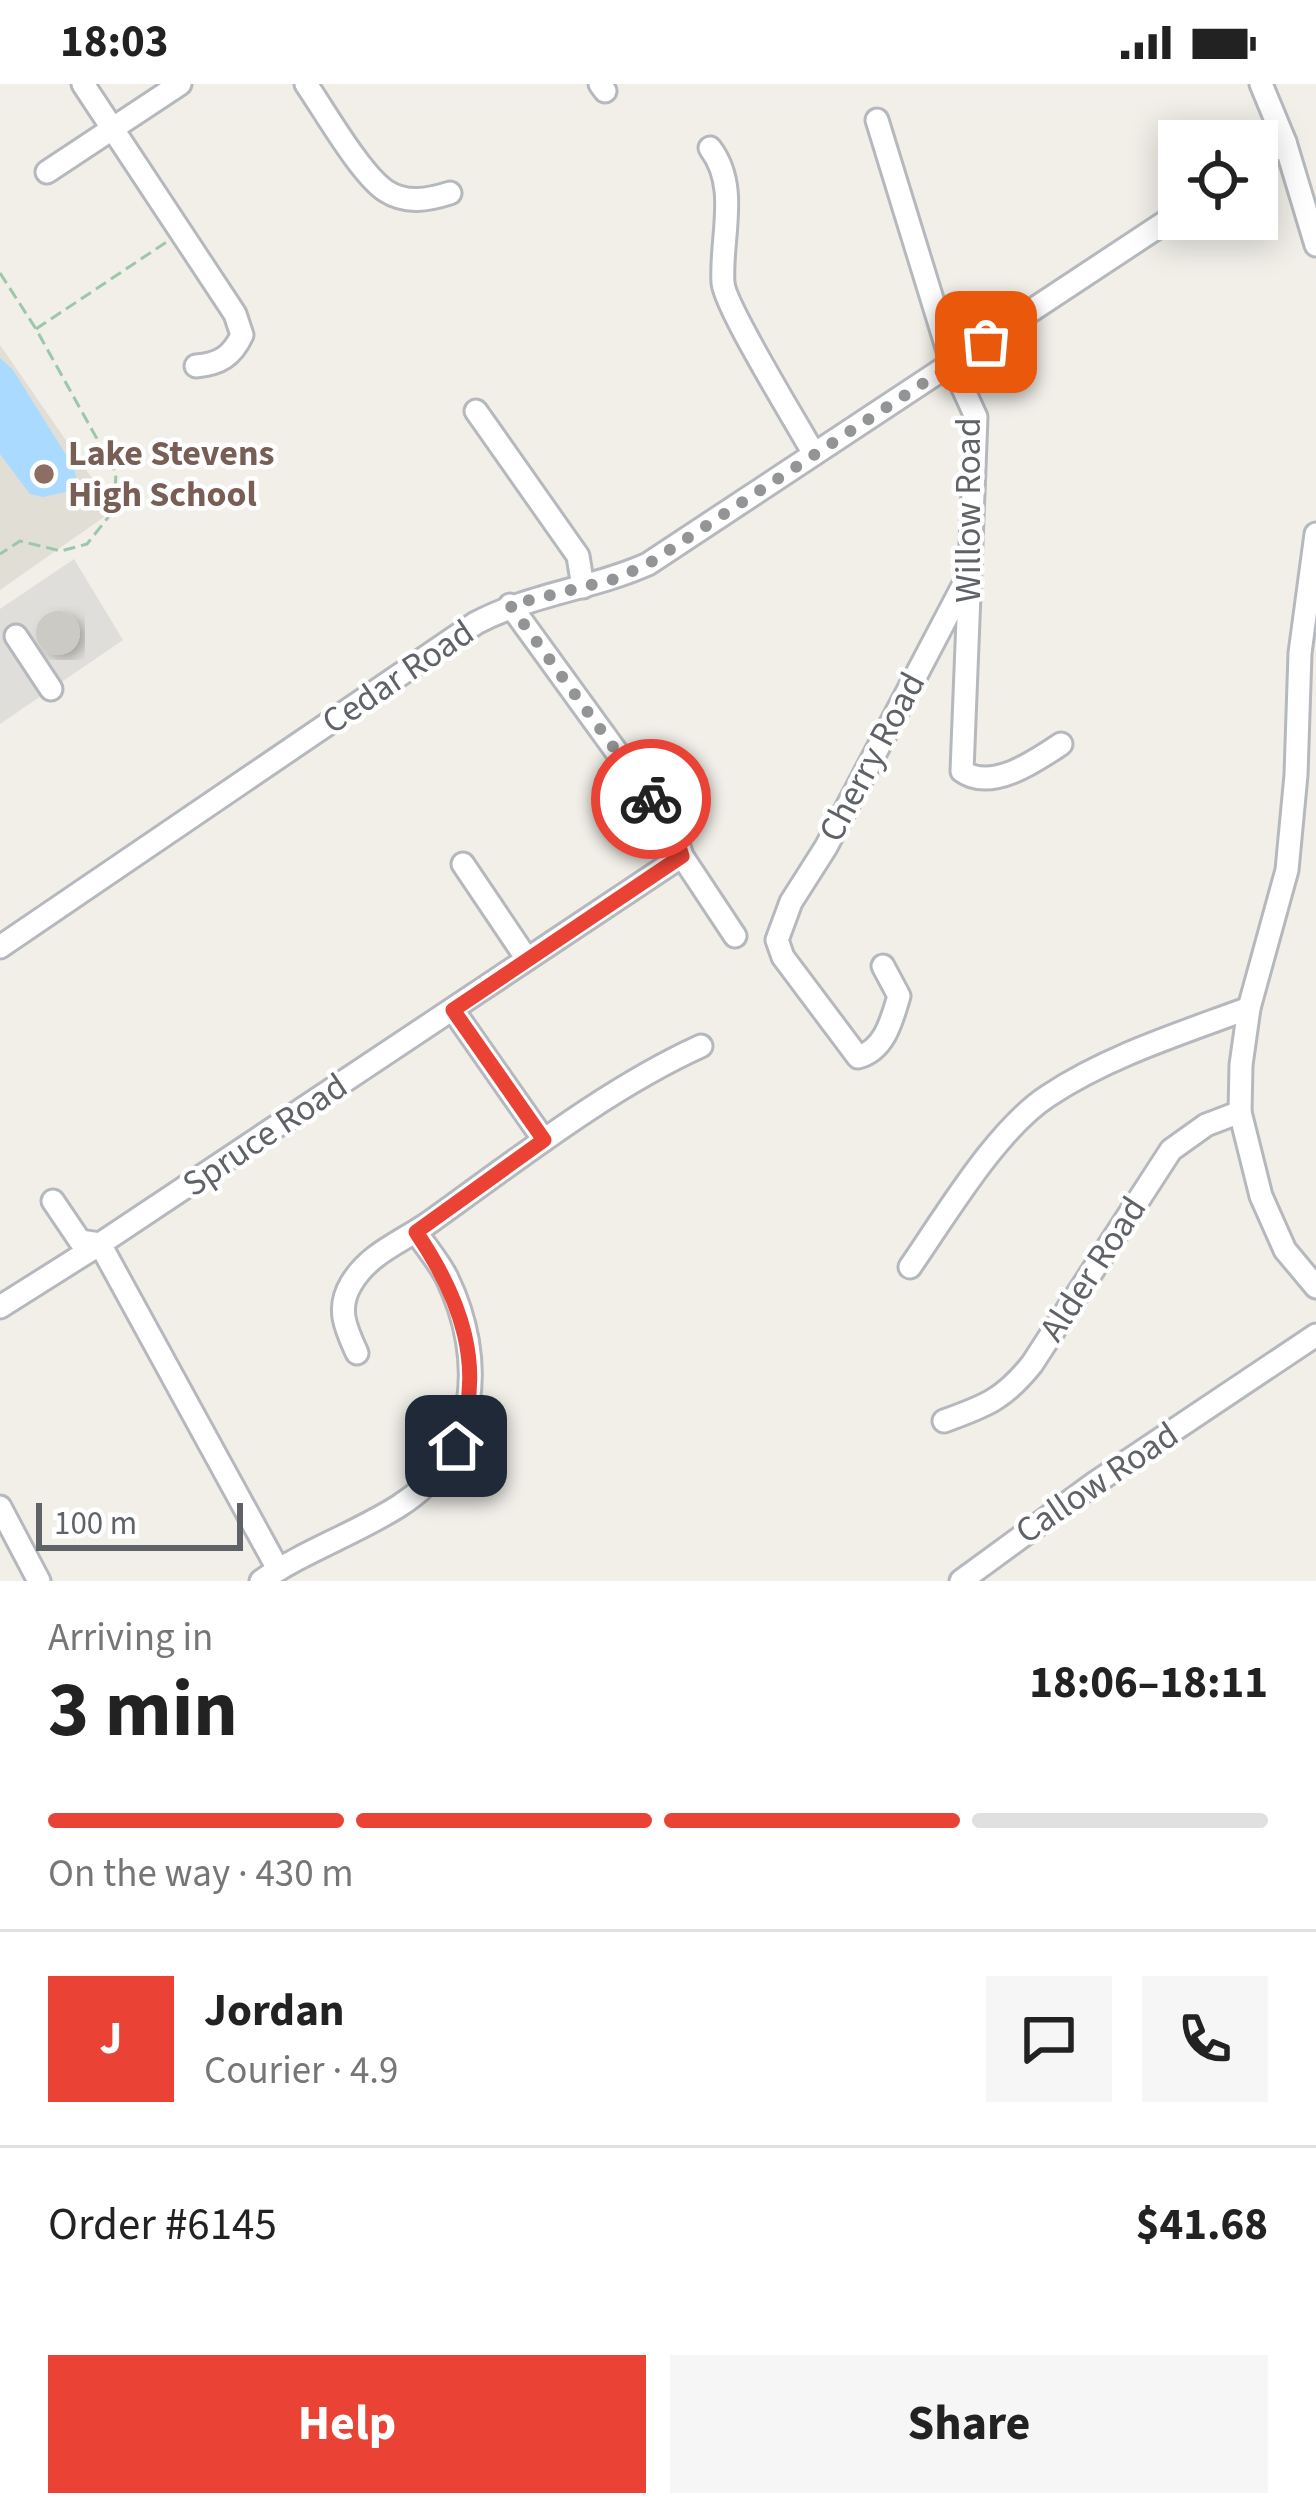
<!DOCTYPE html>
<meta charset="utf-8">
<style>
body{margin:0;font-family:"Source Sans 3",sans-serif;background:#f6f6f6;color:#222;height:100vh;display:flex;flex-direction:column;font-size:45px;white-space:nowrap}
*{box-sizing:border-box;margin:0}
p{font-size:39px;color:#767676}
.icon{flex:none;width:66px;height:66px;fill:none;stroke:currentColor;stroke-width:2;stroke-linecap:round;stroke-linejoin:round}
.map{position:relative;height:1497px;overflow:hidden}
.side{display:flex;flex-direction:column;background:#fff;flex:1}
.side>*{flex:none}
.tools{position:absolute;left:1158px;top:36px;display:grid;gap:24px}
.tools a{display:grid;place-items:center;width:120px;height:120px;border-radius:0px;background:#fff;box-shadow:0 6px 30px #0003;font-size:60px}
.scale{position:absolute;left:36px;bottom:30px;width:207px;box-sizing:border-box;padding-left:12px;border:6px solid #5f6368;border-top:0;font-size:33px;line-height:42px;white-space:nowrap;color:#5f6368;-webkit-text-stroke:9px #fff;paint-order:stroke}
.pin{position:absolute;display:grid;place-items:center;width:102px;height:102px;color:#fff;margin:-51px;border-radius:24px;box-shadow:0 6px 18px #0006}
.courier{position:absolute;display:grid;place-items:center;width:120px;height:120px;margin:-60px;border:9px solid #ea4335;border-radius:50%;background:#fff;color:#222;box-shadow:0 3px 15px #0007}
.head em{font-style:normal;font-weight:700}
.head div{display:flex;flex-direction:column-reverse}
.head{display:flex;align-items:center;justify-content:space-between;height:204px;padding:0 48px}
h1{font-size:78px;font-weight:700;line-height:90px}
.bar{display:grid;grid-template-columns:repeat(4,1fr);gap:18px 12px;align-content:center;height:144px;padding:0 48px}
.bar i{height:15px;border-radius:9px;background:#e0e0e0}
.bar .selected{background:#ea4335}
.bar p{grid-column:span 4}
.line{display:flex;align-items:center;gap:30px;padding:0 48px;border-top:3px solid #e0e0e0}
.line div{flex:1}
.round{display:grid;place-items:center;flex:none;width:126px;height:126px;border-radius:0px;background:#f6f6f6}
.cta{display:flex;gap:24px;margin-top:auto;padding:24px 48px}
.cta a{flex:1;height:138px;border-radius:0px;background:#ea4335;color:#fff;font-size:48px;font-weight:700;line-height:138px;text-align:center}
.cta a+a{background:#f6f6f6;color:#222}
.status{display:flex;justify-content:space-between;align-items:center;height:84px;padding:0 60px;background:#fff;direction:ltr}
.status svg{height:33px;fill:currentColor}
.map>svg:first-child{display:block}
.industrial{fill:#e0deda}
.education{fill:#e1ded6}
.water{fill:#aadaff}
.building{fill:#cccac5;filter:url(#shadow)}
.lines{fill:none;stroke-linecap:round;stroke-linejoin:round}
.minor-casing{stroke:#b5b8bc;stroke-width:27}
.path{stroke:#9cc7a9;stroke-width:3;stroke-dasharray:12 6;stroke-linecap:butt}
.minor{stroke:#fff;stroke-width:21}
.done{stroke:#929495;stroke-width:12;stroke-dasharray:0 21.6}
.route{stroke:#ea4335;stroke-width:15}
.education-dot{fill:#8d6e63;stroke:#fff;stroke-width:4.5}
.labels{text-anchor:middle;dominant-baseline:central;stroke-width:9;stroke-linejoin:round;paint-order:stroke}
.education-label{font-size:36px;font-weight:bold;fill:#785e54;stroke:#fff;text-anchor:start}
.street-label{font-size:36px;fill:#5f6368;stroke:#fff}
</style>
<div class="status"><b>18:03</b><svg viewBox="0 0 49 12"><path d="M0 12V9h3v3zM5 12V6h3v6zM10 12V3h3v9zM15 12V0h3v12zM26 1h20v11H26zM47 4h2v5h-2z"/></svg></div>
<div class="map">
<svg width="1316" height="1497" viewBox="0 0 1316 1497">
<defs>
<filter id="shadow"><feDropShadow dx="6" dy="4" stdDeviation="6" flood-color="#0004"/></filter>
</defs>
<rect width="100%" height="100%" fill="#f1efe8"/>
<!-- industrial -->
<path class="industrial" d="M74,475L123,556L0,640V525Z"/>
<!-- education -->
<path class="education" d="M0,261L114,426L0,506Z"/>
<!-- water -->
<path class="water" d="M0,274L13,286L73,382L77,397L70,407L43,413L30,410L0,370Z"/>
<!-- building -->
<circle class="building" cx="58" cy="549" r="22"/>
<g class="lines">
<defs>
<g id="minor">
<path d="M83,0L235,230L242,251C232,272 220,280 196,282"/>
<path d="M306,0C324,26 361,91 386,107C406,120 428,116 450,109"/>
<path d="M600,0L605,7"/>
<path d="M1261,0L1285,58L1316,161"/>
<path d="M877,36L952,280L976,333L962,687C991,708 1036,677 1061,660"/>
<path d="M710,64C740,103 720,154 723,199C725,223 798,341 814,370"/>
<path d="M1257,77L1285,58"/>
<path d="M47,88L180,0"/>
<path d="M476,327L578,472L583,503"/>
<path d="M1316,450L1300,569L1296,691L1287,786L1249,924L1241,981L1240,1028L1261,1112L1285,1166L1316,1203"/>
<path d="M510,521L674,747L682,772L735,852"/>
<path d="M16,552L51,605"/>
<path d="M463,780L527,875"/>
<path d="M0,863L476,539C531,510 592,505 648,480L1179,129"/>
<path d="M883,882L899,912C892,935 885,966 858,973L783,873L777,856L791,818L826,763L965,498"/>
<path d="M453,926L544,1056"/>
<path d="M53,1117L80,1157L100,1160L278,1485"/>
<path d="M910,1183C946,1131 996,1046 1048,1012C1108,972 1182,949 1249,924"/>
<path d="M0,1223L100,1160L682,772"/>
<path d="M357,1269C346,1245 336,1225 351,1200C369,1169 402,1158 430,1138C514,1078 608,1004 701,962"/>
<path d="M944,1337C986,1322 1004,1315 1032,1280L1171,1066L1206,1041L1240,1028"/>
<path d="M0,1423L39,1497"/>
<path d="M261,1497C304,1467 355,1450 399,1422C480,1371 486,1275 447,1194C439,1178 426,1163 416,1148"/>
<path d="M961,1497L1095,1399L1316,1251"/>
</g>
</defs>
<!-- minor casing -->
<use href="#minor" class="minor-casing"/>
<!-- path -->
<g class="path">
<path d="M0,189L36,245L116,389L114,426L87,460L61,467L20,457L0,470"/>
<path d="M36,245L168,157"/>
</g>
<!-- minor -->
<use href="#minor" class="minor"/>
</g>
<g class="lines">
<!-- done -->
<path class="done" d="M651,715L510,521L615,495L648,480L986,258"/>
<!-- route -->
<path class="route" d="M456,1362C488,1285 460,1213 416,1148L544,1056L453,926L682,772L674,747L651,715"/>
</g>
<!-- markers -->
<circle class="education-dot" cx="44" cy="390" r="12"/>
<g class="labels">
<!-- education labels -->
<g class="education-label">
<text x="68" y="369">Lake Stevens<tspan x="68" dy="41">High School</tspan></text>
</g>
<!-- street labels -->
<g class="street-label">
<text transform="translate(968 426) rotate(-90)">Willow Road</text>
<text transform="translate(398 593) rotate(-34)">Cedar Road</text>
<text transform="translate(872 673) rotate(-62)">Cherry Road</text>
<text transform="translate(265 1051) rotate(-34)">Spruce Road</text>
<text transform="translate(1093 1185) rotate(-57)">Alder Road</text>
<text transform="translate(1097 1399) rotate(-34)">Callow Road</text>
</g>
</g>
</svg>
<div class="tools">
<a><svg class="icon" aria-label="locate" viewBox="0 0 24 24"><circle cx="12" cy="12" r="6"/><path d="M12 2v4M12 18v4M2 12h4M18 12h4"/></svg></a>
</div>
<div class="scale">100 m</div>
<div class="pin" style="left:986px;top:258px;background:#ea580c"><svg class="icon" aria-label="bag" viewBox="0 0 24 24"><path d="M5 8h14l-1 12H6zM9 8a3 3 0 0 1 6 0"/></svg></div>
<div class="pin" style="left:456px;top:1362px;background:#1f2937"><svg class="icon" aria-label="home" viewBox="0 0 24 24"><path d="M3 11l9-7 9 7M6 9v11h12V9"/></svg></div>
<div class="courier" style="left:651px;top:715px"><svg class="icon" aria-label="bike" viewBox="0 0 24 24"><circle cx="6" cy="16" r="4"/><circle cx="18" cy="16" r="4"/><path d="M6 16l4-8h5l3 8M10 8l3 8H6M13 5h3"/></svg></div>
</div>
<section class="side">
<div class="head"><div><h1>3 min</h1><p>Arriving in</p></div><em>18:06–18:11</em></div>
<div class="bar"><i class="selected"></i><i class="selected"></i><i class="selected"></i><i></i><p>On the way · 430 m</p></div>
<div class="line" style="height:216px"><b class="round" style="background:#ea4335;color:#fff">J</b><div><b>Jordan</b><p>Courier · 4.9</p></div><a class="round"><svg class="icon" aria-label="chat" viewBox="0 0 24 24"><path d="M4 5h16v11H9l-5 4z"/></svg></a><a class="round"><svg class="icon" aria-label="phone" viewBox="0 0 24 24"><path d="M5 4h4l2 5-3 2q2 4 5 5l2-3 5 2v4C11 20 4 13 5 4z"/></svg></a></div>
<div class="line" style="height:156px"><div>Order #6145</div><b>$41.68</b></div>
<div class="cta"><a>Help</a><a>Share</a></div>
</section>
